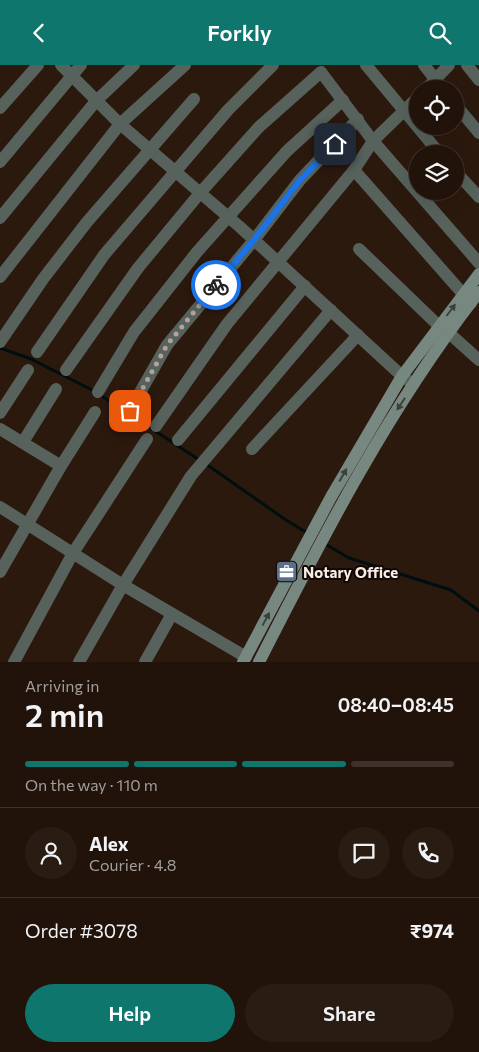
<!DOCTYPE html>
<meta charset="utf-8">
<style>
body{margin:0;font-family:Commissioner,sans-serif;background:#291c13;color:#f1f3f6;height:100vh;display:flex;flex-direction:column;font-size:19px;white-space:nowrap}
*{box-sizing:border-box;margin:0}
p{font-size:16px;color:#a29e9c}
.icon{flex:none;width:28px;height:28px;fill:none;stroke:currentColor;stroke-width:2;stroke-linecap:round;stroke-linejoin:round}
.map{position:relative;height:597px;overflow:hidden}
.details{display:flex;flex-direction:column;background:#21130a;flex:1}
.details>*{flex:none}
.fabs{position:absolute;left:409px;top:15px;display:grid;gap:10px}
.fabs a{display:grid;place-items:center;width:55px;height:55px;border-radius:50%;background:#21130a;box-shadow:0 5px 20px #0002,0 0 0 1px #3e322b;font-size:25px}
.pin{position:absolute;display:grid;place-items:center;width:42px;height:42px;color:#fff;margin:-21px;border-radius:10px;box-shadow:0 2px 8px #0006}
.courier{position:absolute;display:grid;place-items:center;width:50px;height:50px;margin:-25px;border:4px solid #1a73e8;border-radius:50%;background:#fff;color:#222;box-shadow:0 1px 6px #0007}
.head em{font-style:normal;font-weight:600}
.head div{display:flex;flex-direction:column-reverse}
.head{display:flex;align-items:center;justify-content:space-between;height:85px;padding:0 25px}
h1{font-size:32px;font-weight:600;line-height:38px}
.bar{display:grid;grid-template-columns:repeat(4,1fr);gap:8px 5px;align-content:center;height:60px;padding:0 25px}
.bar i{height:6px;border-radius:4px;background:#3e322b}
.bar .on{background:#0f766e}
.bar p{grid-column:span 4}
.line{display:flex;align-items:center;gap:12px;padding:0 25px;border-top:1px solid #3e322b}
.line div{flex:1}
.round{display:grid;place-items:center;flex:none;width:52px;height:52px;border-radius:26px;background:#291c13}
.cta{display:flex;gap:10px;margin-top:auto;padding:10px 25px}
.cta a{flex:1;height:58px;border-radius:30px;background:#0f766e;color:#fff;font-size:20px;font-weight:600;line-height:58px;text-align:center}
.cta a+a{background:#291c13;color:#f1f3f6}
header{display:flex;justify-content:space-between;align-items:center;height:65px;padding:0 25px;background:#0f766e;color:#fff;font-size:22px;font-weight:600}
.map>svg:first-child{display:block}
.lines{fill:none;stroke-linecap:round;stroke-linejoin:round}
.stream{stroke:#000e10;stroke-width:3}
.minor{stroke:#57625d;stroke-width:12}
.secondary{stroke:#768880;stroke-width:12}
.oneway{fill:#3d413b}
.done{stroke:#b2a29a;stroke-width:5;stroke-dasharray:0 9}
.route{stroke:#1a73e8;stroke-width:6}
.labels{text-anchor:middle;dominant-baseline:central;stroke-width:4;stroke-linejoin:round;paint-order:stroke}
.poi-label{font-size:15px;font-weight:bold;fill:#faece5;stroke:#0e0703;text-anchor:start}
</style>
<header><svg class="icon" aria-label="back" viewBox="0 0 24 24"><path d="M15 5l-7 7 7 7"/></svg>Forkly<svg class="icon" aria-label="search" viewBox="0 0 24 24"><circle cx="10" cy="10" r="6"/><path d="M15 15l6 6"/></svg></header>
<div class="map">
<svg width="479" height="597" viewBox="0 0 479 597">
<rect width="100%" height="100%" fill="#2c190e"/>
<g class="lines">
<!-- stream -->
<g class="stream">
<path d="M0,283L31,294L94,326"/>
<path d="M100,330L201,396"/>
<path d="M206,399L286,455L309,469"/>
<path d="M325,479L349,493L451,525L479,546"/>
</g>
<!-- minor -->
<g class="minor">
<path d="M61,0L120,59L240,162L402,311L413,319"/>
<path d="M366,0L440,89"/>
<path d="M424,0L443,24"/>
<path d="M467,0L479,15"/>
<path d="M426,24L449,0"/>
<path d="M455,39L479,68"/>
<path d="M0,43L38,0"/>
<path d="M0,97L81,0"/>
<path d="M354,105L471,238"/>
<path d="M455,106L479,132"/>
<path d="M0,153L96,36L134,0"/>
<path d="M359,184L439,261L449,268L479,295"/>
<path d="M0,212L120,59L185,0"/>
<path d="M0,277L43,214L87,157L194,34"/>
<path d="M37,287L104,190L228,45L273,0"/>
<path d="M66,305L138,203L200,128L259,62L321,7L373,76L479,198"/>
<path d="M98,327L134,267L197,187L287,86L343,35"/>
<path d="M130,345L167,280L254,175L300,115L358,54"/>
<path d="M0,348L28,305"/>
<path d="M156,361L227,259L354,105L373,76L418,32"/>
<path d="M0,364L61,401"/>
<path d="M178,375L305,221"/>
<path d="M23,377L56,324"/>
<path d="M252,384L358,270"/>
<path d="M0,442L123,520L246,592"/>
<path d="M0,507L61,401L95,347"/>
<path d="M14,597L73,488L147,374"/>
<path d="M79,597L123,520L191,411L331,245"/>
<path d="M145,597L172,549"/>
</g>
<!-- secondary -->
<g class="secondary">
<path d="M243,597L331,432L402,311L479,209"/>
<path d="M259,597C324,469 390,341 479,227"/>
</g>
</g>
<!-- one-way arrows -->
<defs><path id="oneway-solid" d="M-6-.8H1V-3.2L6.5 0L1 3.2V.8H-6Z" transform="scale(1.25)"/></defs>
<g class="oneway">
<use href="#oneway-solid" transform="translate(451 245) rotate(-53)"/>
<use href="#oneway-solid" transform="translate(401 339) rotate(123)"/>
<use href="#oneway-solid" transform="translate(343 410) rotate(-60)"/>
<use href="#oneway-solid" transform="translate(266 554) rotate(-62)"/>
</g>
<g class="lines">
<!-- done -->
<path class="done" d="M130,346L167,280L216,220"/>
<!-- route -->
<path class="route" d="M216,220L254,175L300,115L335,79"/>
</g>
<!-- icons -->
<defs>
<symbol id="office-square" viewBox="-11 -11 22 22"><rect x="-9" y="-9" width="18" height="18" rx="4" fill="#5c6f8a" stroke="#0e0703"/><path d="M-6-3h4V-5.5h4V-3h4V5H-6ZM-1-4.5V-3h2v-1.5ZM-6 0V1H6V0Z" fill="#fff"/></symbol>
</defs>
<g fill-rule="evenodd">
<use href="#office-square" x="274" y="494" width="25" height="25"/>
</g>
<g class="labels">
<!-- poi labels -->
<g class="poi-label">
<text x="303" y="507">Notary Office</text>
</g>
</g>
</svg>
<div class="fabs">
<a><svg class="icon" aria-label="locate" viewBox="0 0 24 24"><circle cx="12" cy="12" r="6"/><path d="M12 2v4M12 18v4M2 12h4M18 12h4"/></svg></a>
<a><svg class="icon" aria-label="layers" viewBox="0 0 24 24"><path d="M12 4l9 5-9 5-9-5zM3 14l9 5 9-5"/></svg></a>
</div>
<div class="pin" style="left:130px;top:346px;background:#ea580c"><svg class="icon" aria-label="bag" viewBox="0 0 24 24"><path d="M5 8h14l-1 12H6zM9 8a3 3 0 0 1 6 0"/></svg></div>
<div class="pin" style="left:335px;top:79px;background:#1f2937"><svg class="icon" aria-label="home" viewBox="0 0 24 24"><path d="M3 11l9-7 9 7M6 9v11h12V9"/></svg></div>
<div class="courier" style="left:216px;top:220px"><svg class="icon" aria-label="bike" viewBox="0 0 24 24"><circle cx="6" cy="16" r="4"/><circle cx="18" cy="16" r="4"/><path d="M6 16l4-8h5l3 8M10 8l3 8H6M13 5h3"/></svg></div>
</div>
<section class="details">
<div class="head"><div><h1>2 min</h1><p>Arriving in</p></div><em>08:40–08:45</em></div>
<div class="bar"><i class="on"></i><i class="on"></i><i class="on"></i><i></i><p>On the way · 110 m</p></div>
<div class="line" style="height:90px"><a class="round"><svg class="icon" aria-label="person" viewBox="0 0 24 24"><circle cx="12" cy="8" r="4"/><path d="M4 21q1-7 8-7t8 7"/></svg></a><div><b>Alex</b><p>Courier · 4.8</p></div><a class="round"><svg class="icon" aria-label="chat" viewBox="0 0 24 24"><path d="M4 5h16v11H9l-5 4z"/></svg></a><a class="round"><svg class="icon" aria-label="phone" viewBox="0 0 24 24"><path d="M5 4h4l2 5-3 2q2 4 5 5l2-3 5 2v4C11 20 4 13 5 4z"/></svg></a></div>
<div class="line" style="height:65px"><div>Order #3078</div><b>₹974</b></div>
<div class="cta"><a>Help</a><a>Share</a></div>
</section>
